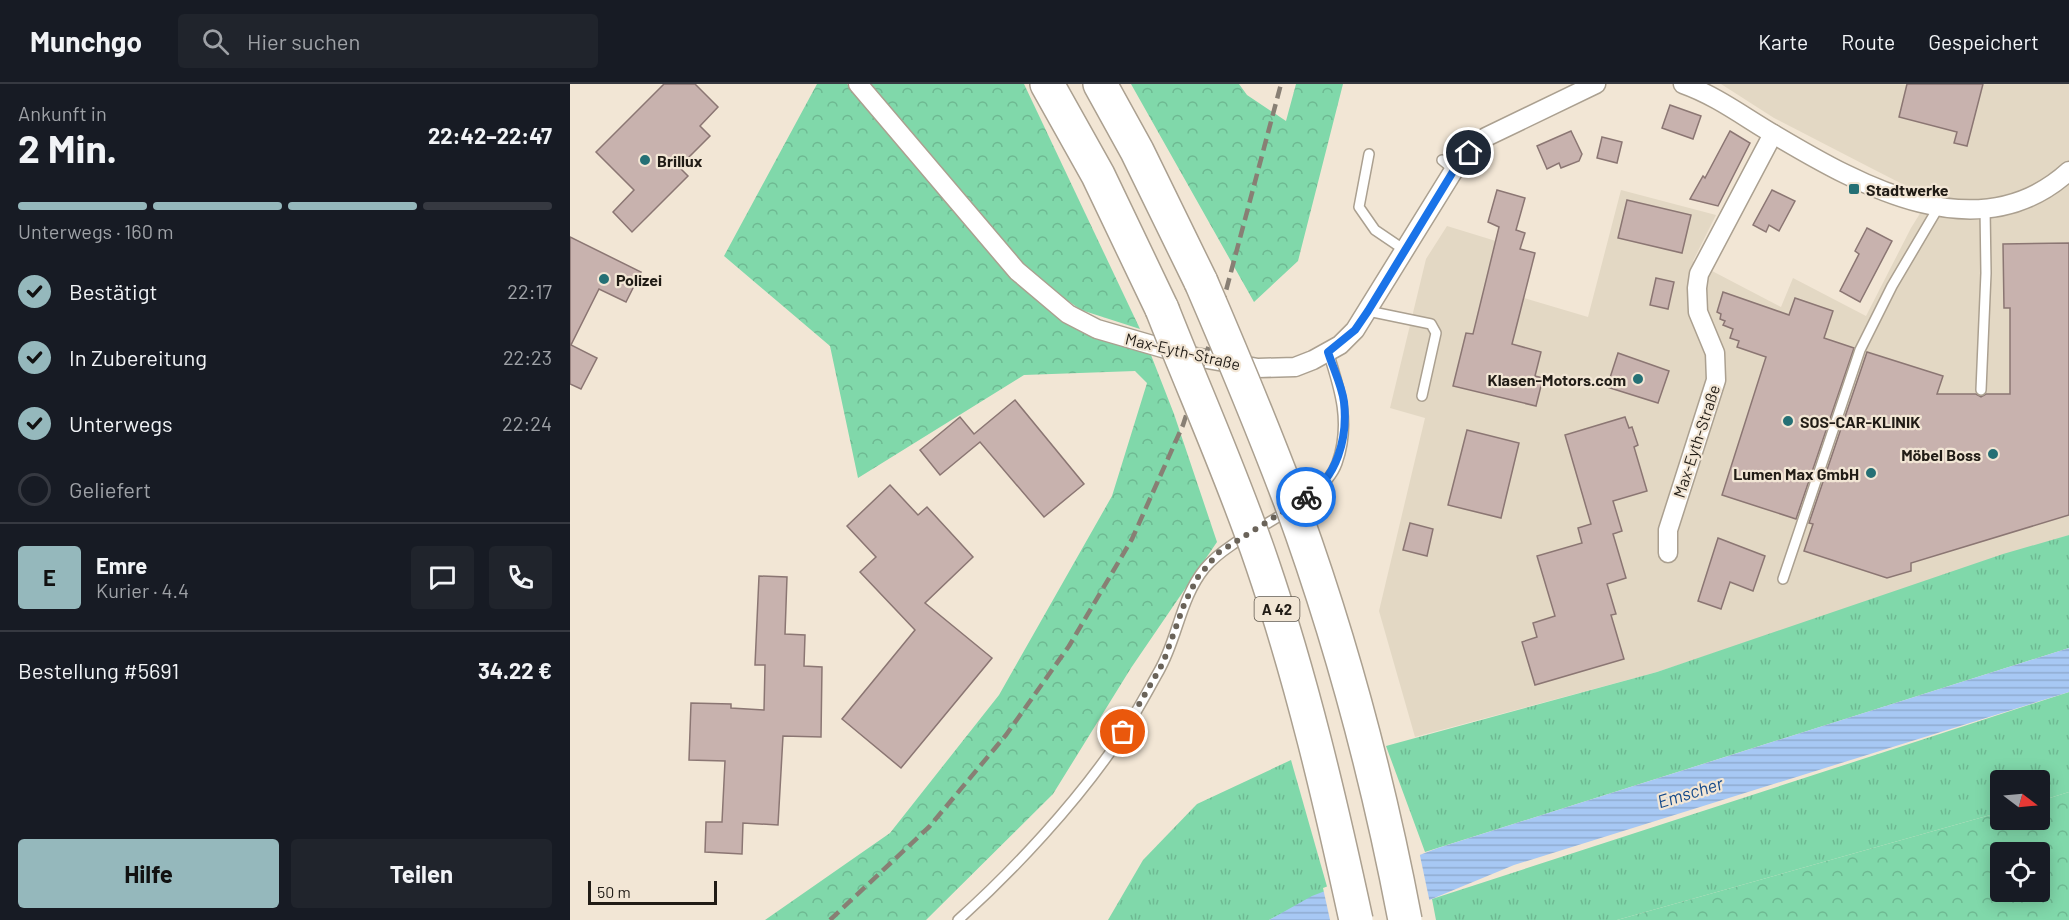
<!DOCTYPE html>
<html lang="de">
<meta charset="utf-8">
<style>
body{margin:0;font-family:Barlow,sans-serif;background:#20242c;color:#f1f3f6;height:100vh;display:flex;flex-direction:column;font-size:22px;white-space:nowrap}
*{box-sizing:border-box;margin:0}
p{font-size:20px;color:#9ea1a6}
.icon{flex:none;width:33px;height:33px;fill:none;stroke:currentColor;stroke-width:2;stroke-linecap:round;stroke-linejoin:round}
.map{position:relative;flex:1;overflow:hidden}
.side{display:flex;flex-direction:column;background:#171b24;width:570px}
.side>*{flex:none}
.needle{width:39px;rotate:106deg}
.buttons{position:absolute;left:1420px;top:686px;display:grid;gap:12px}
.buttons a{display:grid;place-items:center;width:60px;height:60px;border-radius:6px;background:#171b24;box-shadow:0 3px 15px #0003;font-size:30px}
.scale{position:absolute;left:18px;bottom:15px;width:129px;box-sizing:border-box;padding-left:6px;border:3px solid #211c16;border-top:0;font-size:16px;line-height:21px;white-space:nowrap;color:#211c16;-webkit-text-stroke:4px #f2e6d5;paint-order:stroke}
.pin{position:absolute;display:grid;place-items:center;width:51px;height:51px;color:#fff;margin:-26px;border:3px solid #fff;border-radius:50%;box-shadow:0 2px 6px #0007}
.courier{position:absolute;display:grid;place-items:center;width:60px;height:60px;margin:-30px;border:4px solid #1a73e8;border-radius:50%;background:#fff;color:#222;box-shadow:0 2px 8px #0007}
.summary em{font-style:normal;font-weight:700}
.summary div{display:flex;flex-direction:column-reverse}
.summary{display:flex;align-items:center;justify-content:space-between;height:102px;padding:0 18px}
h1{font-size:39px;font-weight:700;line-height:45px}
.bar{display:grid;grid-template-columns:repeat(4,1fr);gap:9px 6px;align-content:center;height:72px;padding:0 18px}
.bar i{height:8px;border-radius:4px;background:#363941}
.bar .selected{background:#95b8bc}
.bar p{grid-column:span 4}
.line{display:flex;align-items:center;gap:15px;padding:0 18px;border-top:2px solid #363941}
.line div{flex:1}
.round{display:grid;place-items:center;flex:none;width:63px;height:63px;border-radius:6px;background:#20242c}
ol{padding:0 18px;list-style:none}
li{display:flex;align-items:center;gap:18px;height:66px}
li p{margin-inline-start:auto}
li .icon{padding:6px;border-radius:50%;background:#95b8bc;color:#111;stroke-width:4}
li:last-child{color:#9ea1a6}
li i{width:33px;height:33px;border:3px solid #363941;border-radius:50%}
.cta{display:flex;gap:12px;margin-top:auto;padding:12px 18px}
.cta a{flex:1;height:69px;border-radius:6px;background:#95b8bc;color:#111;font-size:24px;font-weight:700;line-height:69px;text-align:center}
.cta a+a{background:#20242c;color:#f1f3f6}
header{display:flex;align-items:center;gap:36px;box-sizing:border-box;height:84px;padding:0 30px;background:#171b24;border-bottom:2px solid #363941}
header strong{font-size:28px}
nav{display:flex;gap:33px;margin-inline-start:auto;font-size:21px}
.search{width:420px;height:54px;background:#20242c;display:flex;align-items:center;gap:15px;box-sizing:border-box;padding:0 21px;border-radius:6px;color:#9ea1a6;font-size:22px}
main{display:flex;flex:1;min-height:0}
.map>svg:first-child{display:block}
.commercial{fill:#e3d8c4}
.grass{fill:url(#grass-tufts)}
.forest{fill:url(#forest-crowns);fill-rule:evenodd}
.water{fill:url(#water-rules)}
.pier{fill:#f2e6d5}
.building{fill:#c8b2ae;stroke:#8b7673;stroke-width:1.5}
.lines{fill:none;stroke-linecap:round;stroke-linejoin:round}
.lane-casing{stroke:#aba090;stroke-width:12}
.street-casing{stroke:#aba090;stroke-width:21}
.highway-casing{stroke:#aba090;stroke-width:36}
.lane{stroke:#fff;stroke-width:9}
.street{stroke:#fff;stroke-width:18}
.highway{stroke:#fff;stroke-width:33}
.rail{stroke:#887f74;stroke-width:4.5;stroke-dasharray:12 6;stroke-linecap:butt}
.highway-bridge-casing{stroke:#aba090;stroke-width:36;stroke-linecap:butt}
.highway-bridge{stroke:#fff;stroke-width:33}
.done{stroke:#6a6359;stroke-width:6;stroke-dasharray:0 10.8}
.route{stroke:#1a73e8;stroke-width:8}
.poi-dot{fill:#257075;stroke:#f2e6d5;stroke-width:2}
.labels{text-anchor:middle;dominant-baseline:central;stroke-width:4.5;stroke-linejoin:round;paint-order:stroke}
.shield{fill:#f2e6d5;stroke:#60594f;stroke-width:1.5}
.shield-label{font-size:15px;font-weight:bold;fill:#211c16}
.poi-label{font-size:16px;font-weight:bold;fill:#211c16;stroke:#f2e6d5;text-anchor:start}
.street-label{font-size:16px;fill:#211c16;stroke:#f2e6d5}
.water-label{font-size:18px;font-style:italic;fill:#14498a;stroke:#f2e6d5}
</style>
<header>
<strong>Munchgo</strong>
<div class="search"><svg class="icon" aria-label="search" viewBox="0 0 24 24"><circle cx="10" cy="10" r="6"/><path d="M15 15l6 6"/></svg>Hier suchen</div>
<nav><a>Karte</a><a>Route</a><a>Gespeichert</a></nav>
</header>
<main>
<section class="side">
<div class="summary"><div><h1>2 Min.</h1><p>Ankunft in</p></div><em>22:42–22:47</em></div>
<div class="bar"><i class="selected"></i><i class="selected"></i><i class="selected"></i><i></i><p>Unterwegs · 160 m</p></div>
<ol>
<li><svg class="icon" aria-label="check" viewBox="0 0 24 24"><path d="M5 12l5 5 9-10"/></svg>Bestätigt<p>22:17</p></li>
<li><svg class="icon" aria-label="check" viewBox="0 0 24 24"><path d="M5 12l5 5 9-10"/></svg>In Zubereitung<p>22:23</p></li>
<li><svg class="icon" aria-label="check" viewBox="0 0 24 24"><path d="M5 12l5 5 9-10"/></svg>Unterwegs<p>22:24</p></li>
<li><i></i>Geliefert</li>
</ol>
<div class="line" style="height:108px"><b class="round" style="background:#95b8bc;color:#111">E</b><div><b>Emre</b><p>Kurier · 4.4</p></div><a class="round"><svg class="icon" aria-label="chat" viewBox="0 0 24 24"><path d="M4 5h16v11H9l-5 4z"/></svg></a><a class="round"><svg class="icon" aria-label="phone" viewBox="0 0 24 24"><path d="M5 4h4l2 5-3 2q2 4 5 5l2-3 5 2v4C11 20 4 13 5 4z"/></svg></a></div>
<div class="line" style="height:78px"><div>Bestellung #5691</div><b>34.22 €</b></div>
<div class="cta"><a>Hilfe</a><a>Teilen</a></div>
</section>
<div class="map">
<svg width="1499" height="836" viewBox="0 0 1499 836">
<defs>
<pattern id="grass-tufts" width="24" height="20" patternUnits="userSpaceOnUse" patternTransform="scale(1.5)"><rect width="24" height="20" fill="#80d8aa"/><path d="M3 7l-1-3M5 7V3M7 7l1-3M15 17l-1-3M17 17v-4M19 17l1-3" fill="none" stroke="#6eb992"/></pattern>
<pattern id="forest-crowns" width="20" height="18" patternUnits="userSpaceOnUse" patternTransform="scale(1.5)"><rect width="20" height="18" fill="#80d8aa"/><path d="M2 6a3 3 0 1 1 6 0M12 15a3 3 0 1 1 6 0" fill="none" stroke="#6eb992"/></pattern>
<pattern id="water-rules" width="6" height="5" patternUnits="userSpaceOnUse" patternTransform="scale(1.5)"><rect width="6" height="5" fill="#a7c8f4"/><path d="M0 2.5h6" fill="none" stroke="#8fabd0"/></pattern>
</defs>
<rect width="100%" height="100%" fill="#f2e6d5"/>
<!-- commercial -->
<path class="commercial" d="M1151,0H1499V451L1087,588L845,653L809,527L855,334L820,324L856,175L877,142L965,169L954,214L1018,233L1051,106L1146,131L1123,177L1211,223L1223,194L1296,232L1341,144L1362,110L1342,105L1299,83L1204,34Z"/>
<!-- grass -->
<g class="grass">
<path d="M1499,451V564L855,768L816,662L1087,588L1433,470Z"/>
<path d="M1499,608V708L1470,717V696H1431V728L1047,836H866L862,815Z"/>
<path d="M721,676L758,806L699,836H538L573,776L627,720Z"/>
</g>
<!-- forest -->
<g class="forest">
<path d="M247,0H277L445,194L503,243L581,271L604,330L647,458L561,584L483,710L356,836H195L320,749L429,611L542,412L577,299L565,287L454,291L288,394L260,262L154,172Z"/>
<path d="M301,0H454L570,245L511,226L460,190Z"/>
<path d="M561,0H669L677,11L716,37L726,0H773L728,177L684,218Z"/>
<path d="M1499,708V836H1047L1431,728V735H1470V717ZM1431,768H1470V807H1431Z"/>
</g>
<!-- water -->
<path class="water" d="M1499,564V608L944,781L811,836H699L742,812L868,764Z"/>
<!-- pier -->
<path class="pier" d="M849,767L860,819L819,836H760L753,804Z"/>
<!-- building -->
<g class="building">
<path d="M94,0H125L148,23L130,42L140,52L109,83L118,92L62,148L43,128L64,106L26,68Z"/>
<path d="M1337,0H1413L1397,62L1384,59L1387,48L1329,33Z"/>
<path d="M1100,21L1131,32L1123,55L1092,44Z"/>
<path d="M1001,47L1012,70L1009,77L991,84L989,79L977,85L967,62Z"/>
<path d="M1160,47L1180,59L1148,122L1120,115L1133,92L1135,94Z"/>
<path d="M1032,53L1052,58L1047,79L1027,74Z"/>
<path d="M927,106L955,114L946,146L955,149L950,165L965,169L942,260L971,268L965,292L973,294L966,322L883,302L896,249L903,250L929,143L918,138Z"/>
<path d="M1202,106L1225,117L1209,147L1199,141L1196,148L1183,141Z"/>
<path d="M1057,116L1121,131L1112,169L1048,154Z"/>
<path d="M1297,144L1322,157L1290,218L1270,207L1289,170L1285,167Z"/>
<path d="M0,153L71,188L56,218L29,205L1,261L27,274L11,305L0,300Z"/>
<path d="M1499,159V431L1341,479V487L1317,494L1234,467L1243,440L1239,439L1297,268L1373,292L1367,310H1406L1411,313L1416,310H1440V224H1434L1433,160Z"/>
<path d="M1086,194L1104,198L1098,225L1080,221Z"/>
<path d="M1153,208L1219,231L1225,214L1263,227L1254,254L1284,264L1226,435L1152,411L1196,273L1167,263L1169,257L1160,254L1163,245L1153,241L1155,237L1150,235L1151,230L1147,228Z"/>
<path d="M1048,269L1099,287L1088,319L1037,303Z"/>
<path d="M445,316L514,400L474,433L410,358L370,391L350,366L390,333L404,350Z"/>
<path d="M1055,333L1059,344L1062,343L1068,361L1064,363L1077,407L1043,417L1052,447L1043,450L1056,494L1037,500L1046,530L1041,531L1054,575L965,601L952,558L967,553L963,539L985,532L967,472L1012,459L1008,444L1021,440L995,351Z"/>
<path d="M897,346L949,359L931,434L878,421Z"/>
<path d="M320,401L348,431L357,423L403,473L355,519L422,574L331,684L272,635L345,546L290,488L306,473L277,442Z"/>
<path d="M840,439L863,445L857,472L833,466Z"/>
<path d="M1148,454L1195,472L1183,507L1160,498L1151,525L1128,517Z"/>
<path d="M189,492L217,493L215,550L235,551L234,582L252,583L251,653L213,652L208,741L173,739L172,770L135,768L136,738H152L155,677L119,676L121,619L161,620V624L194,626L195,581H185Z"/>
</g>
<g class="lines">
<defs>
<g id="lane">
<path d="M799,70L789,123L805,146L836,167"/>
<path d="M872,76L884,86"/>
<path d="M798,227L861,240L866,249L852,312"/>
<path d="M1411,306L1416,189L1415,124"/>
<path d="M1213,495L1290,266L1322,202L1368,124"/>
<path d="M388,836C444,786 506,719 548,657C563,635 576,610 589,587C608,554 610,515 635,484C667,446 752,422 767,379C781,340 770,305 758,268"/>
</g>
<g id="street">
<path d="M288,0L447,187L498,230L527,245L620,272L688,284L725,283L743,276L770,261L785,246L884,86L916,53L1026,0"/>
<path d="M1113,0C1147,12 1174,33 1205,51C1291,102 1409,169 1499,87"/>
<path d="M1098,469V446L1146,296L1145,269L1128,228L1127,204L1129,190L1203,50"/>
</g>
<g id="highway">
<path d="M477,0L528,91L592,225"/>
<path d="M530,0L567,67L631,198"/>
</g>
</defs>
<!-- lane casing -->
<use href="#lane" class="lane-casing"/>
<!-- street casing -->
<use href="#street" class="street-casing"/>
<!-- highway casing -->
<use href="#highway" class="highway-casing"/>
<!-- lane -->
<use href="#lane" class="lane"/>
<!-- street -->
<use href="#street" class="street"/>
<!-- highway -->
<use href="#highway" class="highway"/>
<!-- rail -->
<path class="rail" d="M260,836L359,743L436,651L499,562L562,455L613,341L653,218L711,0"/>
<defs>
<g id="highway-bridge">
<path d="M631,198C662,270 692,342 720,416C770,552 808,694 835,836"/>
<path d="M592,225C625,309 663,393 692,479C732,596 760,716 786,836"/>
</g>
</defs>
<!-- highway-bridge casing -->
<use href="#highway-bridge" class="highway-bridge-casing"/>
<!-- highway-bridge -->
<use href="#highway-bridge" class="highway-bridge"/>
</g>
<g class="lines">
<!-- done -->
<path class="done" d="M553,648L593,579L615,518L628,493L648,469L736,413"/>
<!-- route -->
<path class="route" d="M736,413C767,394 778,354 774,318C772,302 763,284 758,268L785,246L798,227L884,86L899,69"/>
</g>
<!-- markers -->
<g class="poi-dot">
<circle cx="75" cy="76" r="6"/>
<rect x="1278" y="99" width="12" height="12" rx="3"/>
<circle cx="34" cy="195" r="6"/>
<circle cx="1068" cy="295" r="6"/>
<circle cx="1218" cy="337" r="6"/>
<circle cx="1423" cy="370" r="6"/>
<circle cx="1301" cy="389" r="6"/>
</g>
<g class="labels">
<!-- shield labels -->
<rect class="shield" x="684.5" y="513" width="45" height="24" rx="4.5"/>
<g class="shield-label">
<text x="707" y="525">A 42</text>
</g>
<!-- poi labels -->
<g class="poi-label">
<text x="87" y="76">Brillux</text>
<text x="1296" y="105">Stadtwerke</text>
<text x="46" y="195">Polizei</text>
<text x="1056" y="295" text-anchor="end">Klasen-Motors.com</text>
<text x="1230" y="337">SOS-CAR-KLINIK</text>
<text x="1411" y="370" text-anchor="end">Möbel Boss</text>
<text x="1289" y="389" text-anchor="end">Lumen Max GmbH</text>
</g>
<!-- street labels -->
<g class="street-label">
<text transform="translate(613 267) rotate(13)">Max-Eyth-Straße</text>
<text transform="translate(1126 357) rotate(-72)">Max-Eyth-Straße</text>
</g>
<!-- water labels -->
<g class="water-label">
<text transform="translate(1120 708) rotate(-17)">Emscher</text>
</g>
</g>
</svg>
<div class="buttons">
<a><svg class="needle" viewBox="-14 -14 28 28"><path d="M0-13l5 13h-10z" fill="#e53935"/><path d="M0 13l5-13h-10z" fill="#9ea1a6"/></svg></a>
<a><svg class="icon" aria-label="locate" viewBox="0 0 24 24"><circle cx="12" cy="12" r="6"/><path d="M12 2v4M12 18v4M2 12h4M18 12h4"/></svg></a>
</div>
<div class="scale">50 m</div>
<div class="pin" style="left:553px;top:648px;background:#ea580c"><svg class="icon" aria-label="bag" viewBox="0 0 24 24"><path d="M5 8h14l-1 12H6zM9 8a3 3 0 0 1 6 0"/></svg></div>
<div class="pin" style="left:899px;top:69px;background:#1f2937"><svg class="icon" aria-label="home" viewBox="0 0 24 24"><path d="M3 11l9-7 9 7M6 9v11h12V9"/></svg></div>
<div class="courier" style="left:736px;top:413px"><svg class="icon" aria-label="bike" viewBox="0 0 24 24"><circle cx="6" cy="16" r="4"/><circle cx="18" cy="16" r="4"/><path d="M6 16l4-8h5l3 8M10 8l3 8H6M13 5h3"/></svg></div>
</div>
</main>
